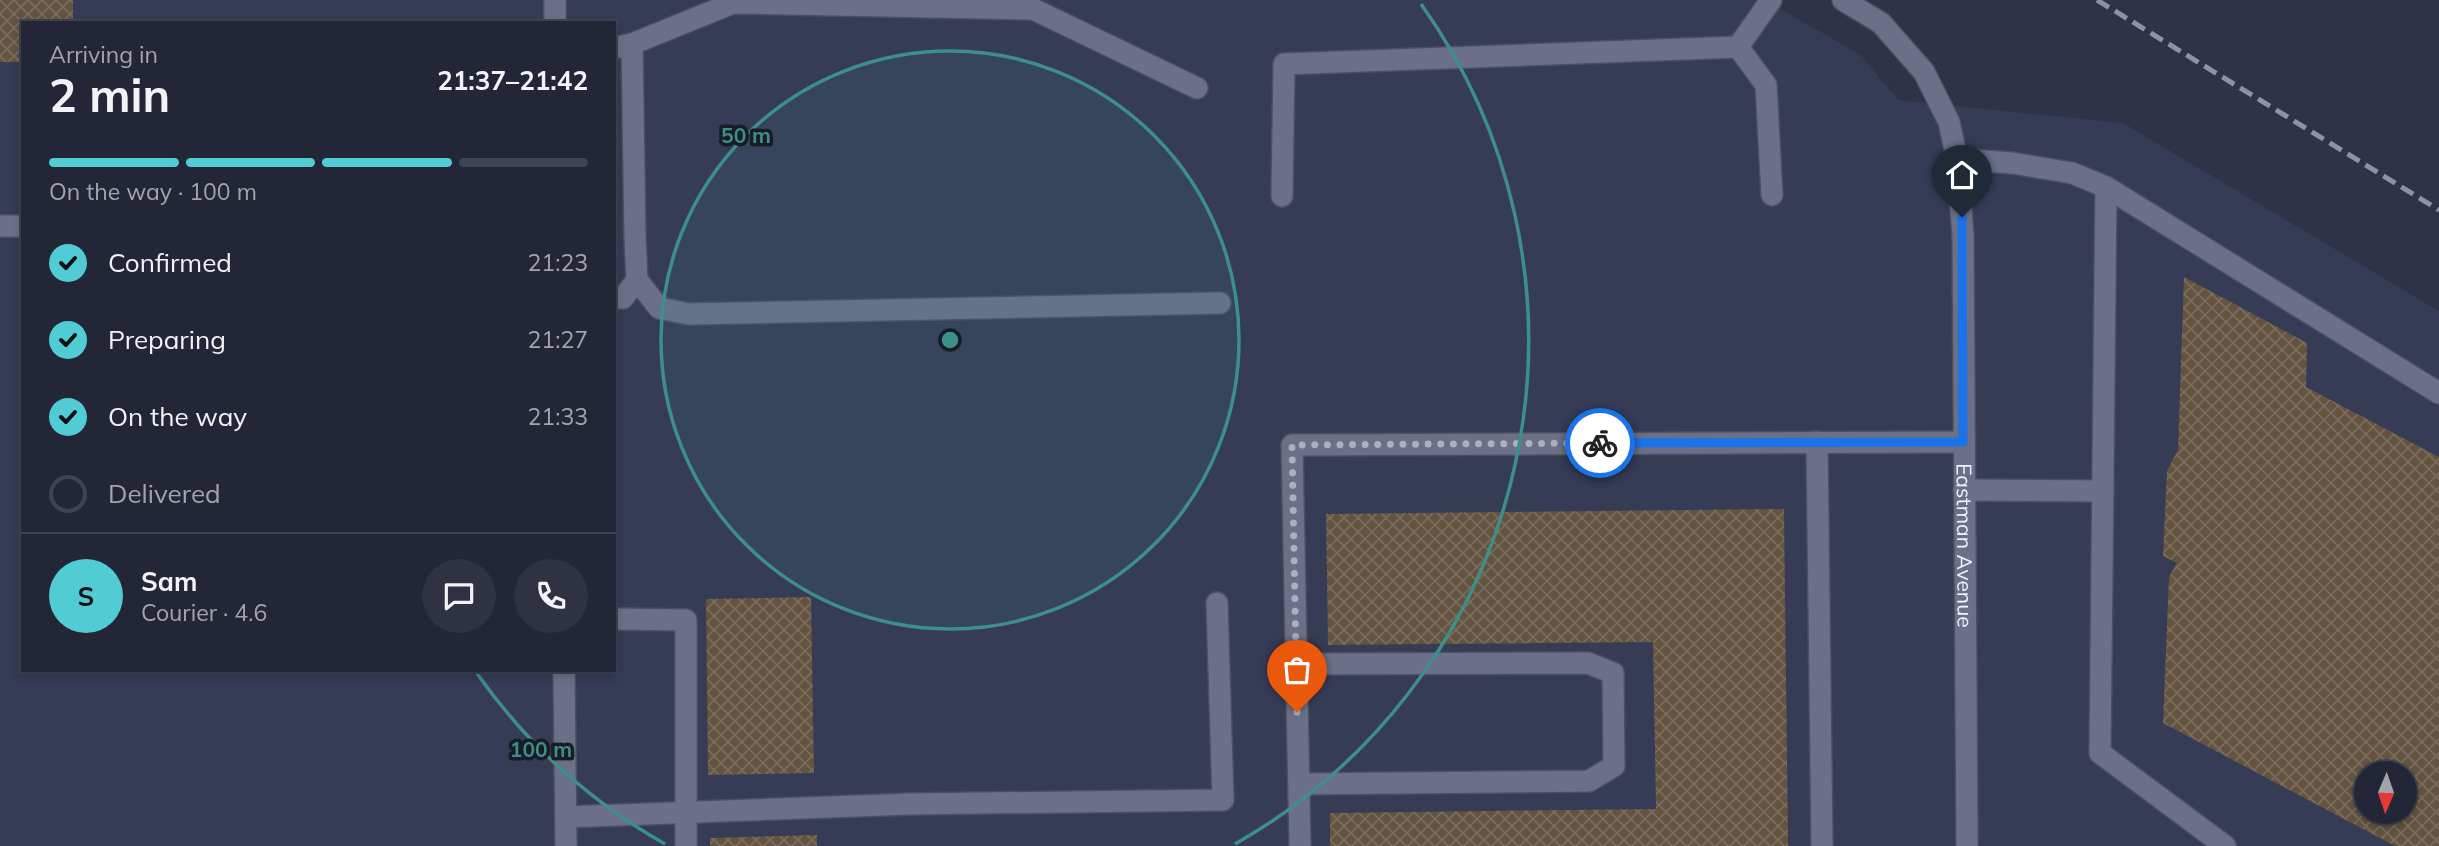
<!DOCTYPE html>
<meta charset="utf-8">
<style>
body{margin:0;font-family:Mulish,sans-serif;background:#2f3242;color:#f1f3f6;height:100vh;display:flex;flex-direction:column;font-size:26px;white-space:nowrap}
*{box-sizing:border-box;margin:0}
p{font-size:23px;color:#a3a5ad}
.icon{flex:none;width:38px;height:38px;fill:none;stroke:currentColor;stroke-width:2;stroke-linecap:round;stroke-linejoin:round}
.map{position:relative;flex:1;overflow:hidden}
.side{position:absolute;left:21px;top:21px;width:595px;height:651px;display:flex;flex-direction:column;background:#232636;border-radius:0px;box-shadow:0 4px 10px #0003,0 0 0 2px #404351}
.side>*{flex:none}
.needle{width:46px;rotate:182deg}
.buttons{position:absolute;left:2354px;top:761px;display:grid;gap:14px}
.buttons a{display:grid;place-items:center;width:63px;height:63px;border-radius:50%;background:#232636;box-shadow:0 4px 10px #0003,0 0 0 2px #404351;font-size:35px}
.pin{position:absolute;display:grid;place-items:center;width:60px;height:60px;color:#fff;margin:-72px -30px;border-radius:50% 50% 50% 0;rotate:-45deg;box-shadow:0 0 7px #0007}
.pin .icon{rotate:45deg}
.courier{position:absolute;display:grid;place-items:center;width:70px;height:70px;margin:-35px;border:5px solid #1a73e8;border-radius:50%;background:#fff;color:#222;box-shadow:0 2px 9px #0007}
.head em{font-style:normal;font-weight:700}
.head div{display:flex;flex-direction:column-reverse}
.head{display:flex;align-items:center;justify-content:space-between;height:119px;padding:0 28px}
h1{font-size:46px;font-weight:700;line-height:52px}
.bar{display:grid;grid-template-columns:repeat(4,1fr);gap:10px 7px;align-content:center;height:84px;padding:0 28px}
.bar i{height:9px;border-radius:5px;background:#404351}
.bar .on{background:#51ccd4}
.bar p{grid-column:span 4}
.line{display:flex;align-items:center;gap:18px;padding:0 28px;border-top:2px solid #404351}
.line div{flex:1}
.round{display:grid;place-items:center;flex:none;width:74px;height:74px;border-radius:37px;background:#2f3242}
ol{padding:0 28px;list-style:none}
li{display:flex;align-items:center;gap:21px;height:77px}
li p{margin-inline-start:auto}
li .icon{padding:7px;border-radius:50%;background:#51ccd4;color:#111;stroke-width:4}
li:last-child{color:#a3a5ad}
li i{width:38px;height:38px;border:4px solid #404351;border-radius:50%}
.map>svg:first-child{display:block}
.built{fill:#363b56;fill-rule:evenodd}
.building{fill:url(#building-cross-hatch);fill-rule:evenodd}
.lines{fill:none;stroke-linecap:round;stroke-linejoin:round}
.service-casing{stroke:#4c4f60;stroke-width:24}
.minor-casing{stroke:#4c4f60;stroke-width:24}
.service{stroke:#6b7088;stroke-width:21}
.minor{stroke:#6b7088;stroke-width:21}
.rail{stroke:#8f92a2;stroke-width:5;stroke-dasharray:14 7;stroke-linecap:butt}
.done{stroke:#acafbe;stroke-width:7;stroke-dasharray:0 12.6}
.route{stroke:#1a73e8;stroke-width:9}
.ring{fill:none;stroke:#3c8f8b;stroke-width:3.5}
.labels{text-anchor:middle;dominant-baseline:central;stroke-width:7;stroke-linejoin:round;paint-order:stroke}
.street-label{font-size:21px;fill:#f0f2fd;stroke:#1a1c25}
.centre{fill:#3c8f8b;stroke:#1a1c25;stroke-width:3.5}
.ring-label{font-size:21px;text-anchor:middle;font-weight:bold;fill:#3c8f8b;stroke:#1a1c25;stroke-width:7;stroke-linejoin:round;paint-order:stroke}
</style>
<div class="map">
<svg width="2439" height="846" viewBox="0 0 2439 846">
<defs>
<pattern id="building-cross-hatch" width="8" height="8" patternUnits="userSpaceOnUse" patternTransform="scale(1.75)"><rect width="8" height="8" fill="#63533f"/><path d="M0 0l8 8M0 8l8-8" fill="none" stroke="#7a6c5c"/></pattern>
</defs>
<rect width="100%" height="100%" fill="#2f3348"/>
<!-- built -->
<path class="built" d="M0,0H1765L1861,55L1898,100L2123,123L2439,311V846H0ZM23,23H614V670H23ZM2366,774H2404V812H2366Z"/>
<!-- building -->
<g class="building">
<path d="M0,0H73V23H23V62H0Z"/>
<path d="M2184,277L2307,343L2306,387L2439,457V846H2395L2163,723L2169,577L2177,563L2163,556L2167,471L2178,450ZM2366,774H2404V812H2366Z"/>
<path d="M1784,509L1788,846H1330V813L1656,809L1653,642L1328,645L1326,514Z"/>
<path d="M811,597L814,773L708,775L706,599Z"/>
<path d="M817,835V846H710V838Z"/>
</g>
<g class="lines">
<defs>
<g id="service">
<path d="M1738,47L1766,85L1772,195"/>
<path d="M1738,47L1771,0"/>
<path d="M614,48L632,44L733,3L1033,9L1197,88"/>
<path d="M1957,159L2012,163L2072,173L2106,187L2439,393"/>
<path d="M2106,187L2100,753L2225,846"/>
<path d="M1282,196L1284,64L1738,47"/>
<path d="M637,280L659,308L689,314L1220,303"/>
<path d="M614,298H623L637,280L635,238L632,44"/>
<path d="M1817,442L1822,846"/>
<path d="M1964,490L2103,491"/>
<path d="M614,619L686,620V846"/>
<path d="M1296,664L1588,663L1613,673L1614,766L1589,781L1299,784"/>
<path d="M566,817L910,804L1223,800L1217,603"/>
<path d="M1300,846L1292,445L1963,442"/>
</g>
<g id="minor">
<path d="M555,0V23"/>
<path id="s1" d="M1843,0L1881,23L1924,72L1949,122L1957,159L1963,236L1967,846"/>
<path d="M0,226H23"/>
<path d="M564,670L566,846"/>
</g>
</defs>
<!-- service casing -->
<use href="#service" class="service-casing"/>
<!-- minor casing -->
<use href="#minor" class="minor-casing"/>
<!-- service -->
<use href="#service" class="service"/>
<!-- minor -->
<use href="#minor" class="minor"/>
<!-- rail -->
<path class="rail" d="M2097,0L2439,210"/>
</g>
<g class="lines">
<!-- done -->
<path class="done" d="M1297,712L1292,445L1600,443"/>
<!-- route -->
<path class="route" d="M1600,443L1963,442L1962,217"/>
</g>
<!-- distance rings -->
<circle cx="950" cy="340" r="289" fill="#3c8f8b" fill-opacity=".12"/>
<g class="ring">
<circle cx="950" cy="340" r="289"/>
<path d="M665 844A579 579 0 0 1 476 672M1421 4A579 579 0 0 1 1235 844"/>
</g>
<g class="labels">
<!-- street labels -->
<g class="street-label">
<text stroke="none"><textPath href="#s1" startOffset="590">Eastman Avenue</textPath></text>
</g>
</g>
<circle cx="950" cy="340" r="10" class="centre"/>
<g class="ring-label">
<text x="746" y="143">50 m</text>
<text x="541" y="757">100 m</text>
</g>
</svg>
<div class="buttons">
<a><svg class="needle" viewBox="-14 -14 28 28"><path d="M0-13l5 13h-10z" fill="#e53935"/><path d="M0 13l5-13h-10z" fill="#a3a5ad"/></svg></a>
</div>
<div class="pin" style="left:1297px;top:712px;background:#ea580c"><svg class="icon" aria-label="bag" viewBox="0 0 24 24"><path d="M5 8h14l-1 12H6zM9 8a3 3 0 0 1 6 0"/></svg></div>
<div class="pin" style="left:1962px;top:217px;background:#1f2937"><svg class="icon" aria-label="home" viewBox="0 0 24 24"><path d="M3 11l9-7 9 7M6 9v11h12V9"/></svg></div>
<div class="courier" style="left:1600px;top:443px"><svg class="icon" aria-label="bike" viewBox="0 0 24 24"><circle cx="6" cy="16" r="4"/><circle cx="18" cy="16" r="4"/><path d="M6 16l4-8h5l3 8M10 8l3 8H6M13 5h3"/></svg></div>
<section class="side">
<div class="head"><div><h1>2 min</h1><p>Arriving in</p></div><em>21:37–21:42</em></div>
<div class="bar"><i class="on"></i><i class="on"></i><i class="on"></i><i></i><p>On the way · 100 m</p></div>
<ol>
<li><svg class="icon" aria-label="check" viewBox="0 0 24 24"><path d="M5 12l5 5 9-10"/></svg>Confirmed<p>21:23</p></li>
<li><svg class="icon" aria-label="check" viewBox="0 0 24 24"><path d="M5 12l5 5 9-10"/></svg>Preparing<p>21:27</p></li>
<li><svg class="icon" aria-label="check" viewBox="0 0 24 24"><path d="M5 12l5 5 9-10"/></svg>On the way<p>21:33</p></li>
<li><i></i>Delivered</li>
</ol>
<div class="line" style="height:126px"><b class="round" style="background:#51ccd4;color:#111">S</b><div><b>Sam</b><p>Courier · 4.6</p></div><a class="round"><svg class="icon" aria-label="chat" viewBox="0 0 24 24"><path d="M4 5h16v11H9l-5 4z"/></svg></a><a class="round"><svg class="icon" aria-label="phone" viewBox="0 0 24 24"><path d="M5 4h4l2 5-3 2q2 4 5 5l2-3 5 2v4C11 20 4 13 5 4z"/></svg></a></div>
</section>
</div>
